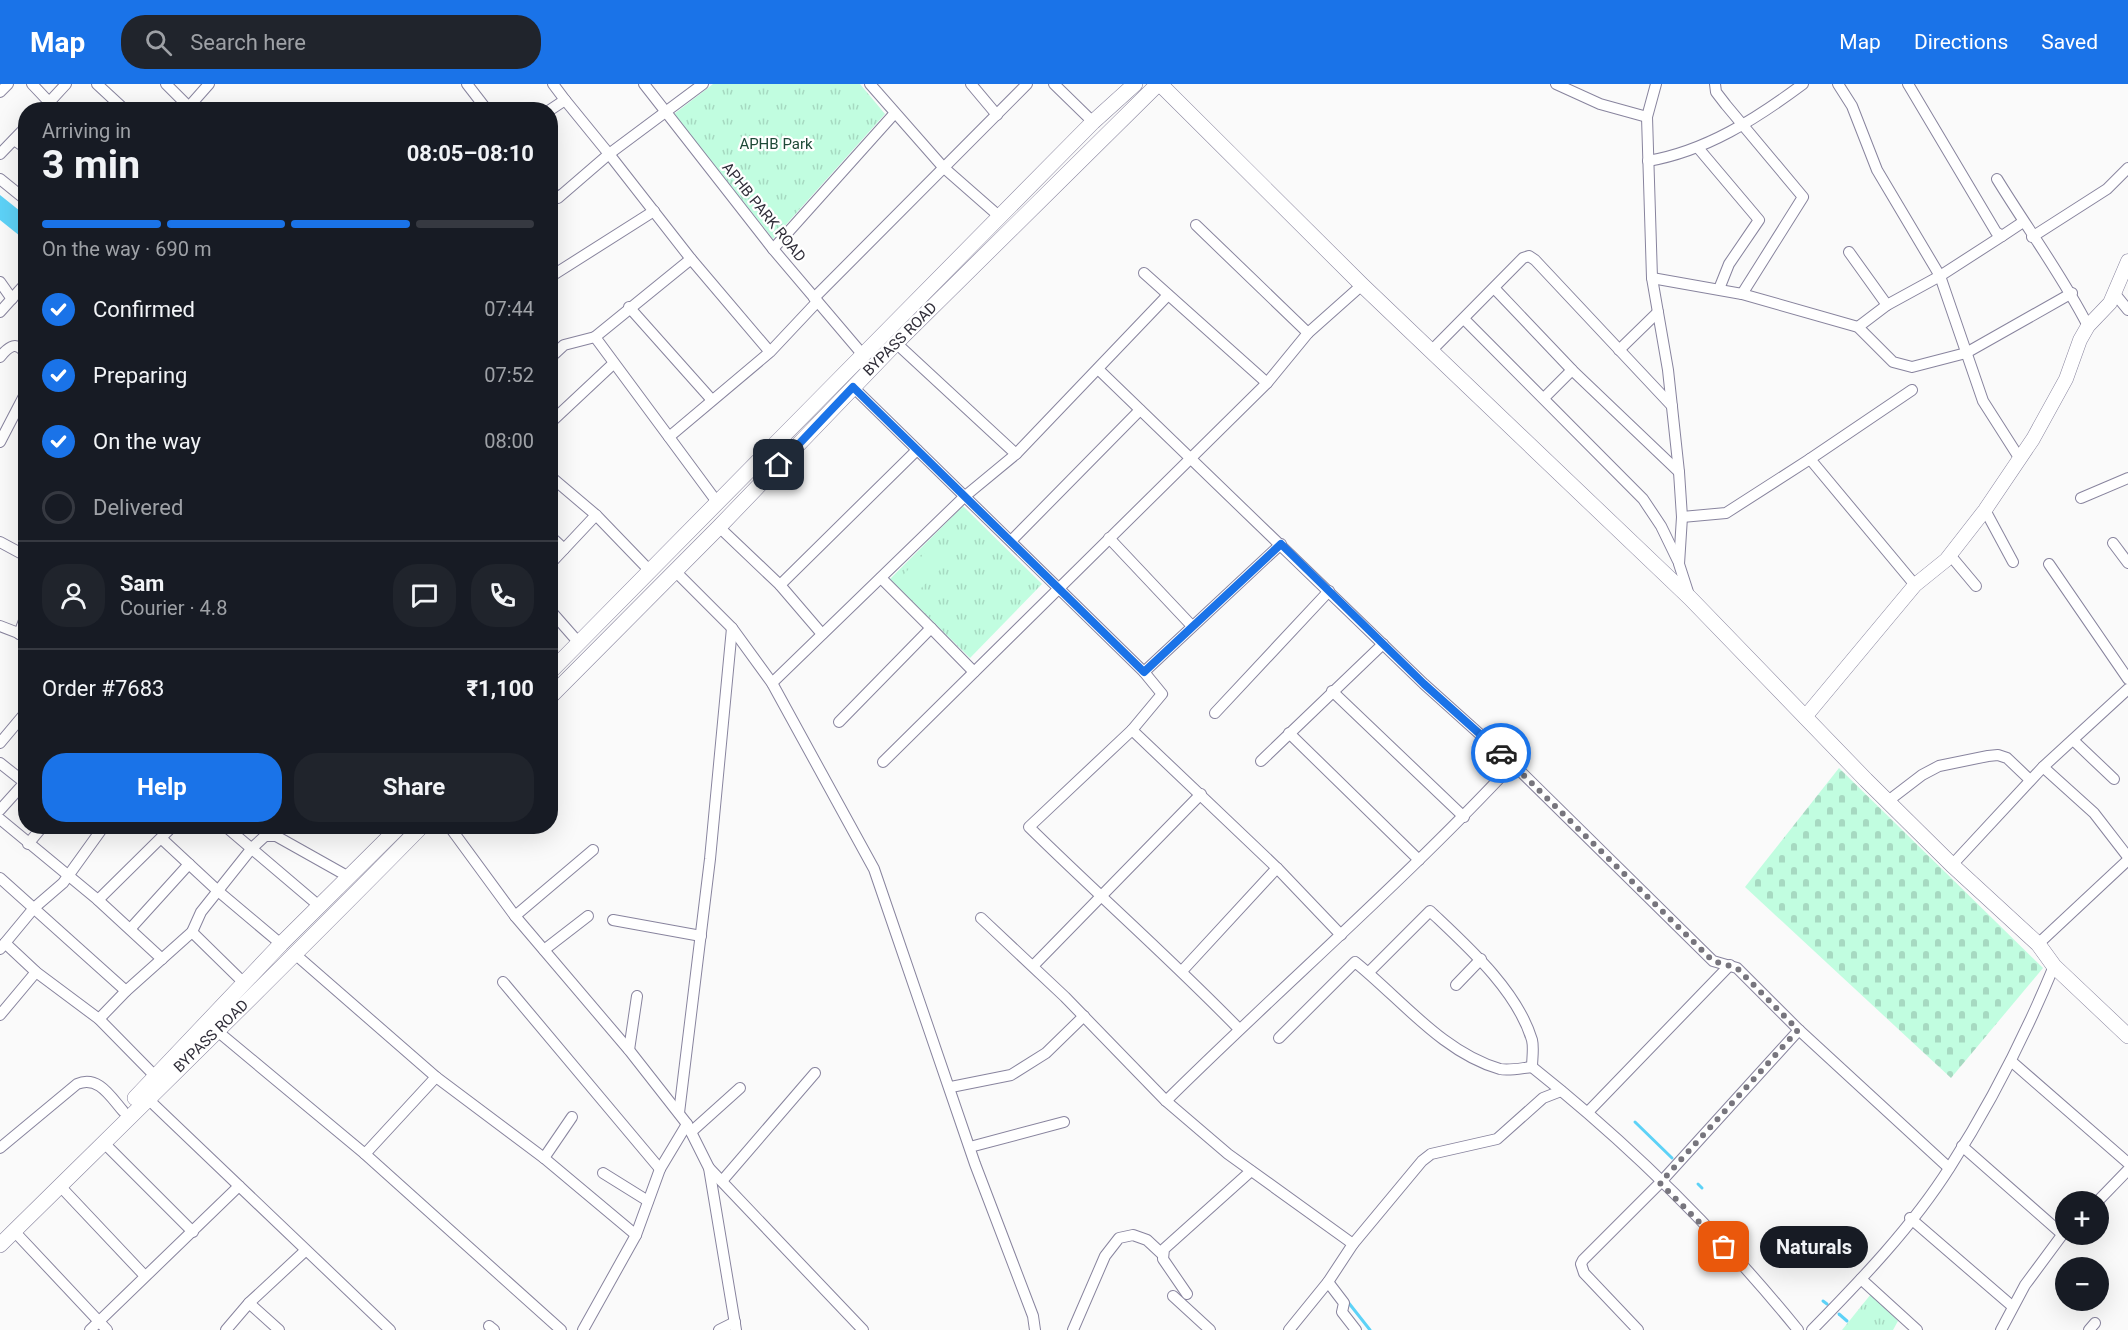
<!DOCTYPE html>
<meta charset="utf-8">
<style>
body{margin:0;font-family:Roboto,sans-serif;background:#20242c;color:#f1f3f6;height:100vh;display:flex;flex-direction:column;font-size:22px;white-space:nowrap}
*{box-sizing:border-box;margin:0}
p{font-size:20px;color:#9ea1a6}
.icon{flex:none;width:33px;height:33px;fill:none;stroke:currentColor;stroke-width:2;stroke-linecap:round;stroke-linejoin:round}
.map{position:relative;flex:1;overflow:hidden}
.panel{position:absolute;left:18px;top:18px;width:540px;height:732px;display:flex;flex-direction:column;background:#171b24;border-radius:24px;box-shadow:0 6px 24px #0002}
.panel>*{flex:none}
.tools{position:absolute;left:2055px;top:1107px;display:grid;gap:12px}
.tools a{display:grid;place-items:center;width:54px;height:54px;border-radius:50%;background:#171b24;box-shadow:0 6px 24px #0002;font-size:30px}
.pin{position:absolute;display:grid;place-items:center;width:51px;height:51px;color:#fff;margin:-26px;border-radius:12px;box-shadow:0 3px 9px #0006}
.courier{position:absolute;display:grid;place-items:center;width:60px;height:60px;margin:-30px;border:4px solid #1a73e8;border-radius:50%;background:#fff;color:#222;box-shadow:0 2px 8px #0007}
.bubble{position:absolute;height:42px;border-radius:21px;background:#171b24;box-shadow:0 6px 24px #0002;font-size:20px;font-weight:700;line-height:42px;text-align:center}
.head em{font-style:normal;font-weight:700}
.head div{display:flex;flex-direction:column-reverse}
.head{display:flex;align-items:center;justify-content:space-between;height:102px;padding:0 24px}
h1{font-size:39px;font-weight:700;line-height:45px}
.bar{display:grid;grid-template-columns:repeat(4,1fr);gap:9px 6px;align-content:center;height:72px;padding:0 24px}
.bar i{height:8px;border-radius:4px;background:#363941}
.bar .selected{background:#1a73e8}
.bar p{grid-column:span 4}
.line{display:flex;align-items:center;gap:15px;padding:0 24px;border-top:2px solid #363941}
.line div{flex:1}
.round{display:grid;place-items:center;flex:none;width:63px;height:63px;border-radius:24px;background:#20242c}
ol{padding:0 24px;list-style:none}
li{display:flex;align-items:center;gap:18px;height:66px}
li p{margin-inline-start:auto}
li .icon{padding:6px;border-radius:50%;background:#1a73e8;color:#fff;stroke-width:4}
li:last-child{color:#9ea1a6}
li i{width:33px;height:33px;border:3px solid #363941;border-radius:50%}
.cta{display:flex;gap:12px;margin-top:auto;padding:12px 24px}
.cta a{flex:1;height:69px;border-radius:24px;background:#1a73e8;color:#fff;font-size:24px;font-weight:700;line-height:69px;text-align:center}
.cta a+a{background:#20242c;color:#f1f3f6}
header{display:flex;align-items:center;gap:36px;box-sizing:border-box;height:84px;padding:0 30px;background:#1a73e8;color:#fff}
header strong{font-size:28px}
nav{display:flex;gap:33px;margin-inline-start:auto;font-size:21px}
.search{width:420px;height:54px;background:#20242c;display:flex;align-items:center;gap:15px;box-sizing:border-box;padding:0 21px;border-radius:24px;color:#9ea1a6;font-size:22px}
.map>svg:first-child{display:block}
.grass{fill:url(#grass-tufts)}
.cemetery{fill:url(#cemetery-stones)}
.garden{fill:#c1fde0}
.water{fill:#5dd2f7}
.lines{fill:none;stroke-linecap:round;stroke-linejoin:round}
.stream{stroke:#5dd2f7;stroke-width:3}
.minor-casing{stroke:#88849e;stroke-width:12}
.tertiary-casing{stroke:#88849e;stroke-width:15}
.secondary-casing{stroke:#88849e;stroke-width:16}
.minor{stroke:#fff;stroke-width:10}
.tertiary{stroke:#fff;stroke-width:14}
.secondary{stroke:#fff;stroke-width:15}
.done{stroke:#77757d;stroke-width:6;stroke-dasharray:0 10.8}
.route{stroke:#1a73e8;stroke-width:8}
.labels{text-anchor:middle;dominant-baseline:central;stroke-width:4.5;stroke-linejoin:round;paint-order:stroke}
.park-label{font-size:15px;fill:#1d4937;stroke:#fff}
.street-label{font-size:15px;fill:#302e39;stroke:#fff}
</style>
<header>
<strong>Map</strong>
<div class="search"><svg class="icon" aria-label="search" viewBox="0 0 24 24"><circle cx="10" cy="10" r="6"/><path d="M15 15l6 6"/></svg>Search here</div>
<nav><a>Map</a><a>Directions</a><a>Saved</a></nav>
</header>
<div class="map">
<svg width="2128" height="1246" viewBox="0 0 2128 1246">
<defs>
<pattern id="grass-tufts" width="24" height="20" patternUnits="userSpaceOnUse" patternTransform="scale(1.5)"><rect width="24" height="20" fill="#c1fde0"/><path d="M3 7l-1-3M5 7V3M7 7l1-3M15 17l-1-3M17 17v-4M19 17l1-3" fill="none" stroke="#a6d9c1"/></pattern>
<pattern id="cemetery-stones" width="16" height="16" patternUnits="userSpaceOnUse" patternTransform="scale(1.5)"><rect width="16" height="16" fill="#c1fde0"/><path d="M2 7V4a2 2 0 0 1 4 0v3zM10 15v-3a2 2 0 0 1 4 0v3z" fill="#a6d9c1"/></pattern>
</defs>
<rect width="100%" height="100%" fill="#fafafa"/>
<!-- grass -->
<g class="grass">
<path d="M713,0H860L885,30L773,155L674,30Z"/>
<path d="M963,422L1042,500L970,574L890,495Z"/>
<path d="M1871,1210L1898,1237L1893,1246H1842Z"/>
</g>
<!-- cemetery -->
<path class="cemetery" d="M1839,684L2043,884L1951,994L1745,803Z"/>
<!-- garden -->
<path class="garden" d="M927,467L943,483L917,508L901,493Z"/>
<!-- water -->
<path class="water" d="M0,111L25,131V156L0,136Z"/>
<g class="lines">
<!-- stream -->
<g class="stream">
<path d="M1635,1038L1672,1074"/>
<path d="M1698,1100L1702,1104"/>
<path d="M1823,1217L1827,1220"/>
<path d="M1348,1218L1370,1246"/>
<path d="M1839,1230L1847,1237"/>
</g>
<defs>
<g id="minor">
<path d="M32,0L49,18"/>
<path d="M97,0L125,26"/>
<path d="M166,0L188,22"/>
<path d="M467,0L487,26"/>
<path d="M644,0L773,165L863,271"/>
<path d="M870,0L943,83L1000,133"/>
<path d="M971,0L997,31"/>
<path d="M1054,0L1093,38"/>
<path d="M1556,0L1600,20L1647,33"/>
<path d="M1656,0L1647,33L1652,194L1668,286L1679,388L1682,433L1679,480L1689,511"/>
<path d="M1715,0L1716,8L1726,21L1803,113L1742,210"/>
<path d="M1838,0L1852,22L1877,86L1940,192L1983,317L2020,375"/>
<path d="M1908,0L1996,148L2002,152L2023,138"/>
<path d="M0,8L8,0"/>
<path d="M565,16L609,70L703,0"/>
<path d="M42,26L66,0"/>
<path d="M186,26L209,0"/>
<path d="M550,26L565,16L553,0"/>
<path d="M14,56L26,64"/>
<path d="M1699,65L1759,136L1729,180L1719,205"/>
<path d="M0,70L26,43"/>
<path d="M1648,77C1706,67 1756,35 1803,0"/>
<path d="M0,95L26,116"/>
<path d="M1997,95C2027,144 2062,191 2088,242"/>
<path d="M550,105L558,114L609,70L691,175"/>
<path d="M1196,141L1308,249"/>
<path d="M2032,153L2107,105L2128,84"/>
<path d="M773,165L894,30"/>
<path d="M1849,168L1887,221"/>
<path d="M1144,189L1267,299"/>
<path d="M550,193L654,127"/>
<path d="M1652,194L1742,210L1858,243L1893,278L1912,283L1966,269L2072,209"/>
<path d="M0,198L12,215"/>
<path d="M1495,205L1572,286L1679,388"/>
<path d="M2115,210L2128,226"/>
<path d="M814,214L1027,0"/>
<path d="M629,223L711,315"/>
<path d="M0,228L26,199"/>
<path d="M1464,235L1643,415L1661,442L1678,477"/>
<path d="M1858,243L1887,221L1940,192L2002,152"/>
<path d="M1432,266L1523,174L1529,172L1535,176L1672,322"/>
<path d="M1619,266L1658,228"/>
<path d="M770,268L691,175L595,253L669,353L770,268L817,218"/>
<path d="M0,273C9,262 17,256 26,271"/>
<path d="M550,274L564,261L595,253"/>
<path d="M1098,285L1424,600L1513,680L1713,877L1737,884L1799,946L1949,1084"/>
<path d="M853,303L1144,588"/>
<path d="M1912,306L1810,375L1915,501"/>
<path d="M1545,313L1572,286"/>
<path d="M550,339L613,280"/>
<path d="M669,353L717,418"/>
<path d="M0,358L26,308"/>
<path d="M1016,370L1168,211"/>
<path d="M550,392L596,431L651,488"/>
<path d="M2081,414L2128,394"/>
<path d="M1985,426L2013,478"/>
<path d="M1682,433L1726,429L1810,375"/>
<path d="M719,443L780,501L917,366"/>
<path d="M550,452L564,465"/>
<path d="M1109,454L1192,542"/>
<path d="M1011,457L1140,326"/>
<path d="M0,458L26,472"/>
<path d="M2113,459L2128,479"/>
<path d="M1950,471L1976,502"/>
<path d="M550,480L596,431"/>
<path d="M2049,480L2128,595"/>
<path d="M675,487L732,544L772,599L874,785L975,1080L1033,1232L1035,1246"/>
<path d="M881,494L931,544"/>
<path d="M780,501L822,550"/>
<path d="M550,526L579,559"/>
<path d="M0,542L26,552"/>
<path d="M19,550L26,531"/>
<path d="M772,599L964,413L1016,370L896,259"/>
<path d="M1332,607L1464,733"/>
<path d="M1215,629L1329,507"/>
<path d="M839,638L931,544L974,588"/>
<path d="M1132,646L1162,610L1144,588L1281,460"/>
<path d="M1289,649L1419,776"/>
<path d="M2073,656L2114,695"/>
<path d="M0,659L26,628"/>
<path d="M1261,677L1383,560"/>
<path d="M883,678L1267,299L1308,249L1362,201"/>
<path d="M0,679L24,698"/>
<path d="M2043,683L2094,729L2128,773"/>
<path d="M1888,717L1922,691L1939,682L1988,672L1998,671L2007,674L2030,696"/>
<path d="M0,726L26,697"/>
<path d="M0,735L98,816L162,875"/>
<path d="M225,742L318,821"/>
<path d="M449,742L515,832L629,966L687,1040L709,1084L736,1246"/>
<path d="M162,755L218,807L281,860"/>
<path d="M28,760L43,742"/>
<path d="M1952,781L2043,683L2128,605"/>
<path d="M0,794L126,907"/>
<path d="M98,816L173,742"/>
<path d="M515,832L593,766"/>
<path d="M981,834L1065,913L1166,1017L1228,1070L1353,1160"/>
<path d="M613,836L701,852"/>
<path d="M131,844L189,780"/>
<path d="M192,848L243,898"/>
<path d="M5,859L34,824L63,799L104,742"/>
<path d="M2038,860L2128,776"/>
<path d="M0,865L5,859L36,888L99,935L155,992"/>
<path d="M544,866L588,832"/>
<path d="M296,871L436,993L544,1074L636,1151L660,1085L687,1040"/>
<path d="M1033,882L1201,710"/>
<path d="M1182,887L1277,784"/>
<path d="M1369,888L1430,827C1467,862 1517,906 1532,956C1534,964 1532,975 1532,983C1629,1060 1720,1150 1798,1246"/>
<path d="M503,898L660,1085"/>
<path d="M1456,901L1481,875"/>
<path d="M0,931L36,888"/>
<path d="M99,935L126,907L192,848L201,828L252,764L265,752H276L349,793"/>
<path d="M1239,945C1171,875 1098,811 1029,743L1132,646L1277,784L1341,851"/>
<path d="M216,946L365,1070L436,993"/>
<path d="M1279,954L1355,878C1400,914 1443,969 1500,985C1509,987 1522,984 1532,983"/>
<path d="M629,966L637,912"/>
<path d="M2011,977L2128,1079"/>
<path d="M951,1003L1011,991L1046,969L1084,932"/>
<path d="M148,1015L390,1246"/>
<path d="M1166,1017C1281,903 1403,798 1513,680"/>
<path d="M1588,1028L1730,881"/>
<path d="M679,1029L710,775L732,544"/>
<path d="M691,1048L740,1004"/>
<path d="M103,1058L193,1148"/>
<path d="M1962,1062L2062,1150"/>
<path d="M970,1063L1064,1038"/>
<path d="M0,1064L77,1000C98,991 110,1012 123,1027"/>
<path d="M365,1070L561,1246"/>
<path d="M544,1074L572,1033"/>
<path d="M709,1084L863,1246"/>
<path d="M603,1089L648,1117"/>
<path d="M722,1097L815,989"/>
<path d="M60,1102L145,1192"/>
<path d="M2097,1118L2128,1086"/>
<path d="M1910,1134L2012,1222"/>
<path d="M14,1147L107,1246"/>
<path d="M1861,1195L1917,1246"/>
<path d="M1328,1198L1344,1219L1342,1228L1356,1246"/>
<path d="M1187,1210L1163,1175L1164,1165L1251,1087"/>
<path d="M1173,1212L1210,1246"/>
<path d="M249,1219L305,1167"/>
<path d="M489,1242L494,1246"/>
<path d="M90,1246L239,1102"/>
<path d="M226,1246L249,1219L279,1246"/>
<path d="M583,1246L636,1151"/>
<path d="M719,1246L735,1238"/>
<path d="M1073,1246L1105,1172L1119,1154L1133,1151L1147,1156L1162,1170"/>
<path d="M1289,1246L1328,1198L1353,1160L1422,1077L1431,1070L1497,1055L1543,1014L1561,1007"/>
<path d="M1638,1246L1584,1189L1581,1180L1583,1176L1660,1099L1799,946"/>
<path d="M1812,1246C1861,1196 1912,1143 1950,1083C1991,1019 2025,952 2054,882"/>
<path d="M2001,1246L2025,1201L2065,1147"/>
<path d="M2089,1246L2095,1239"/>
</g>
<path id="tertiary" d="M1805,633L1915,501L1946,476L1985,426L2033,355L2066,295L2080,256L2088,242L2110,219L2128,177"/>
<g id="secondary">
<path d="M1164,4L1362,201L1690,514L1866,696L1952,781L2038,860L2054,882L2128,952"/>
<path d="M550,588L1093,38L1135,0"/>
<path d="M550,613L719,443L896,259L1154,4"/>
<path d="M135,1014L281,860L400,742"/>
<path d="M0,1161C141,1022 283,884 422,742"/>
</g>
</defs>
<!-- minor casing -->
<use href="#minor" class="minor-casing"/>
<!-- tertiary casing -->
<use href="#tertiary" class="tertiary-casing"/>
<!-- secondary casing -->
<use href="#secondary" class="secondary-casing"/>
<!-- minor -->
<use href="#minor" class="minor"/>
<!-- tertiary -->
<use href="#tertiary" class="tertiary"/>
<!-- secondary -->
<use href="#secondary" class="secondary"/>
</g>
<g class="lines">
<!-- done -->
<path class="done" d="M1501,669L1713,877L1737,884L1798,946L1660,1099L1724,1163"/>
<!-- route -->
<path class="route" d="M779,381L853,303L1144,588L1281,460L1424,600L1501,669"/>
</g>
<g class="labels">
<!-- park labels -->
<g class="park-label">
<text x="776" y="60">APHB Park</text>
</g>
<!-- street labels -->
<g class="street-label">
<text transform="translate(764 128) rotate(51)">APHB PARK ROAD</text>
<text transform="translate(900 255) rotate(-45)">BYPASS ROAD</text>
<text transform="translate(211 952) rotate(-44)">BYPASS ROAD</text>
</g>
</g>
</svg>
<div class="tools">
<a>+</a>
<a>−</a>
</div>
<div class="pin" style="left:1724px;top:1163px;background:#ea580c"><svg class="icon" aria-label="bag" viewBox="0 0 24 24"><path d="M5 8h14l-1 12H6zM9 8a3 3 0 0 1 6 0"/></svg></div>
<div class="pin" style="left:779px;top:381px;background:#1f2937"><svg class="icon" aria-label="home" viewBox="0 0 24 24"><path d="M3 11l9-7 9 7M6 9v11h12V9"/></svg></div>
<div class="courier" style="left:1501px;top:669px"><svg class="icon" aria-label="car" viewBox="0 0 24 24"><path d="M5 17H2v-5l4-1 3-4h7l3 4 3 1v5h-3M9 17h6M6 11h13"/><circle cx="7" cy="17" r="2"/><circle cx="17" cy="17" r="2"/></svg></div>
<div class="bubble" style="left:1760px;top:1142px;width:108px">Naturals</div>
<section class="panel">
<div class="head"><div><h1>3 min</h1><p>Arriving in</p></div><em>08:05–08:10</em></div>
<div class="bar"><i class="selected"></i><i class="selected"></i><i class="selected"></i><i></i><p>On the way · 690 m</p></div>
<ol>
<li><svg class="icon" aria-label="check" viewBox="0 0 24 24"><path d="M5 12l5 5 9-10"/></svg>Confirmed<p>07:44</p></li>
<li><svg class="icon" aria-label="check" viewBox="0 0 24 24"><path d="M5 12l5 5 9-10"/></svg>Preparing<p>07:52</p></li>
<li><svg class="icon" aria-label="check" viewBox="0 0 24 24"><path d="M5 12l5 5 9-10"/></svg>On the way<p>08:00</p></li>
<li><i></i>Delivered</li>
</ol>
<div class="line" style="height:108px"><a class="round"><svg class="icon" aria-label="person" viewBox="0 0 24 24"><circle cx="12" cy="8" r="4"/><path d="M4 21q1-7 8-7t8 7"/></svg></a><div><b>Sam</b><p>Courier · 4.8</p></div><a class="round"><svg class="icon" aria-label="chat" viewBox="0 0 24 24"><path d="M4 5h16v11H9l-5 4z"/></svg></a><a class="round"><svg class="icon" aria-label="phone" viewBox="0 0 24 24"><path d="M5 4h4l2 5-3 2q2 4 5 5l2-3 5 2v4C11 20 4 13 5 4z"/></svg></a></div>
<div class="line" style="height:78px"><div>Order #7683</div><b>₹1,100</b></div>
<div class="cta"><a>Help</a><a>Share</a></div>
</section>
</div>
